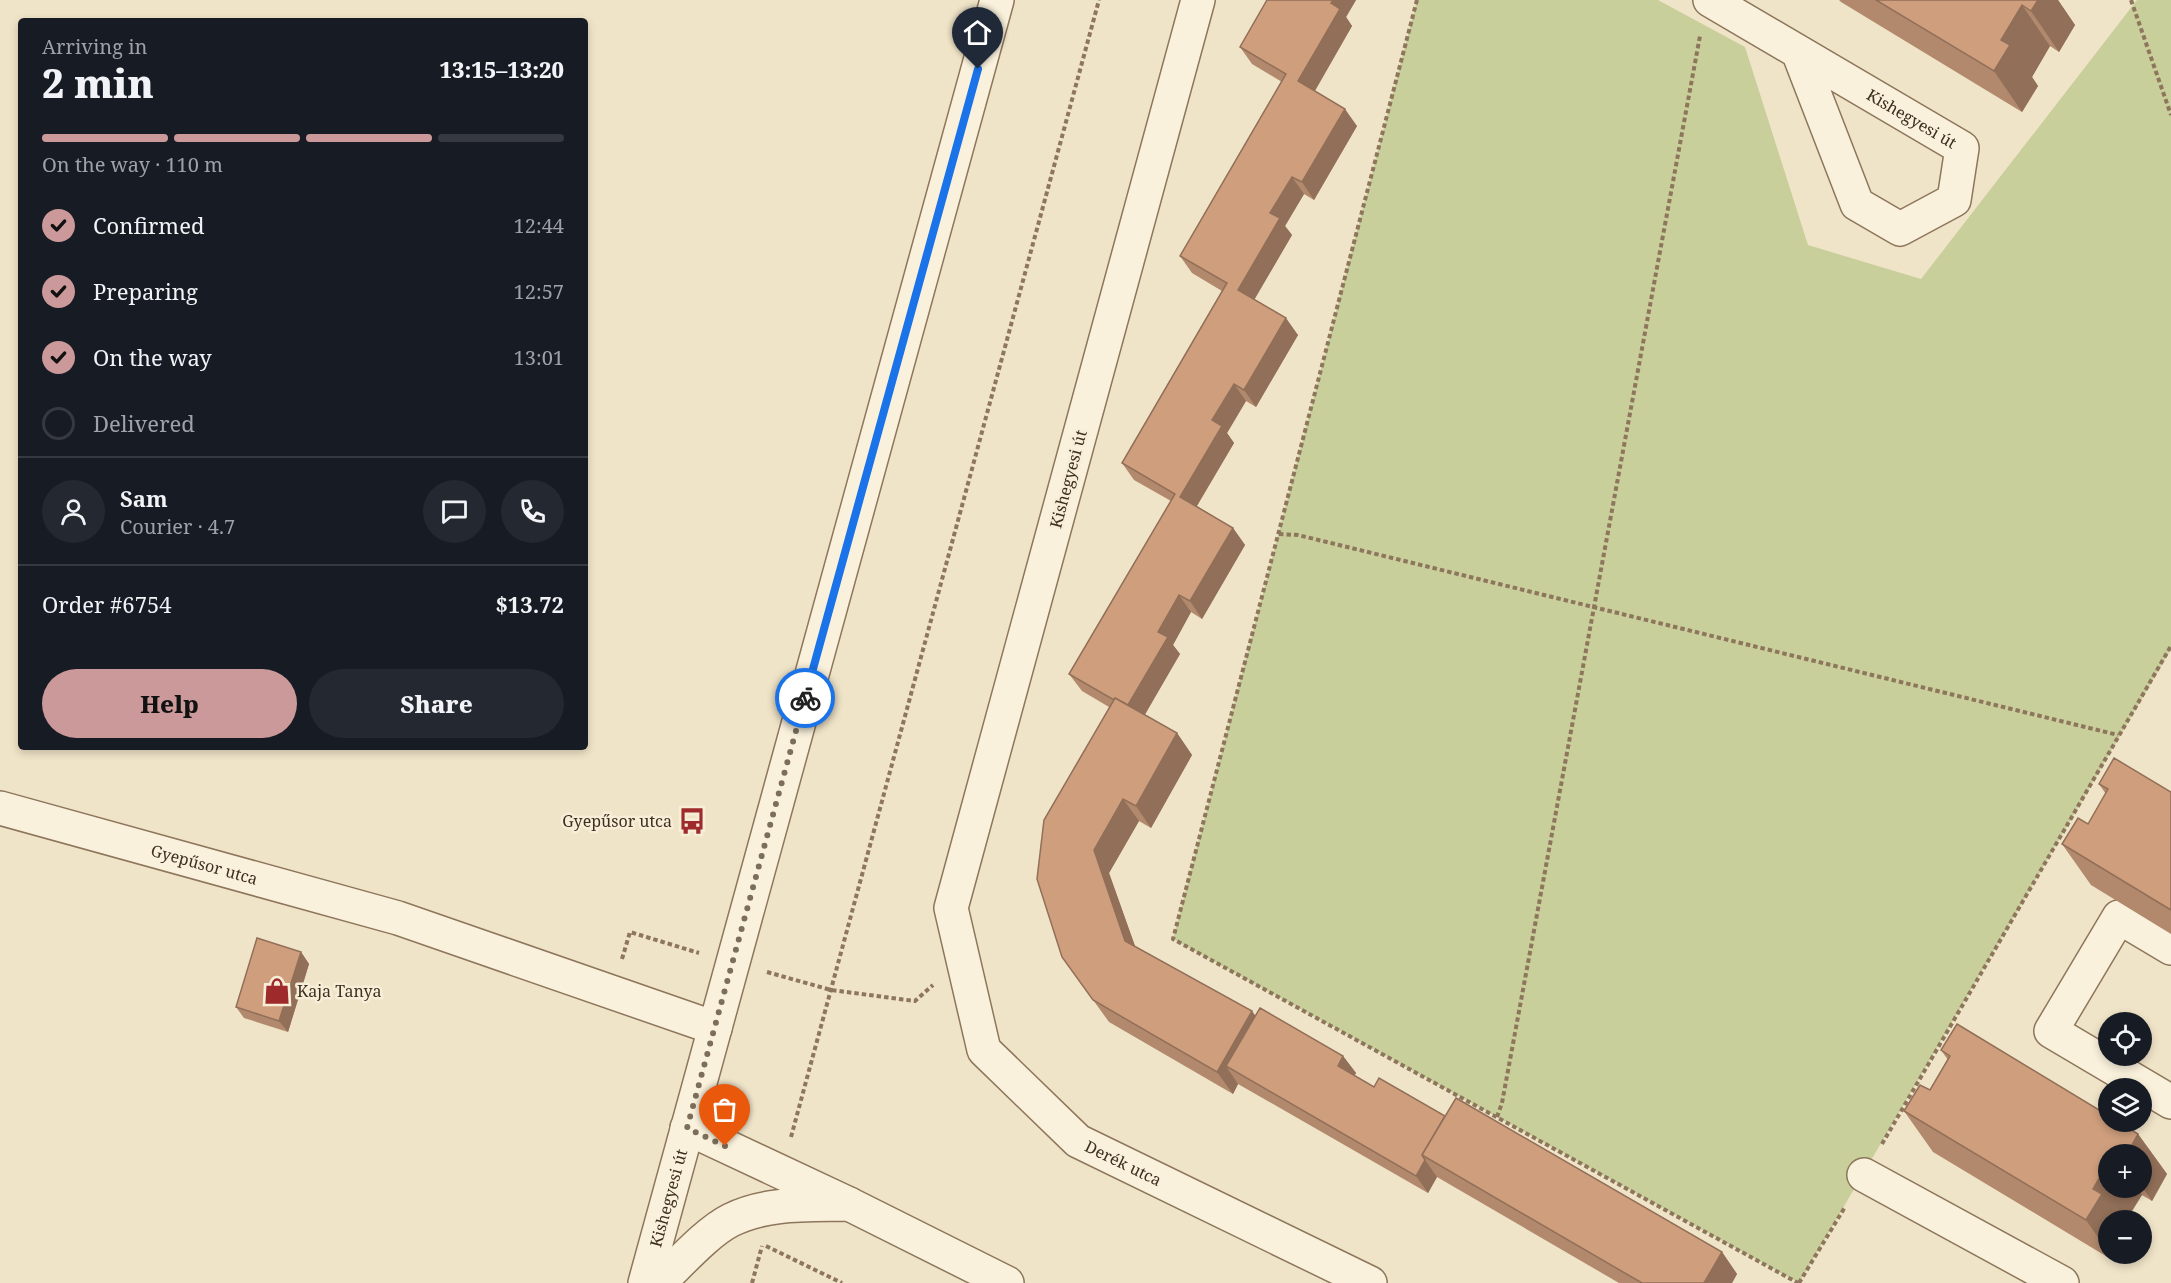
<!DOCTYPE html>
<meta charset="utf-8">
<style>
body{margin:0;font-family:"Noto Serif",serif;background:#242831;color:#f1f3f6;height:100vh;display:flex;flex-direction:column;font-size:22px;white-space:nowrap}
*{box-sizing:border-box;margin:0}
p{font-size:20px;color:#9ea1a6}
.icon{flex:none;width:33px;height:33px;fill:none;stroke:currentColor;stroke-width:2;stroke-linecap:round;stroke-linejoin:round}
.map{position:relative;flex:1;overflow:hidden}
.drawer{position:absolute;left:18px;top:18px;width:570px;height:732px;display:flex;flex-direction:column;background:#171b24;border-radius:6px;box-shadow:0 3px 9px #0003}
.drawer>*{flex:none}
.fabs{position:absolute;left:2098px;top:1012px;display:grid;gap:12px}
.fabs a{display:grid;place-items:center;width:54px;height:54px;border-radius:50%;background:#171b24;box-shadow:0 3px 9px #0003;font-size:30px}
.pin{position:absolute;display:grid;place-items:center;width:51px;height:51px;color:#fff;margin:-62px -26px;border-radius:50% 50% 50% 0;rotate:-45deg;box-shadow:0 0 6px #0007}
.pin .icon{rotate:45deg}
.courier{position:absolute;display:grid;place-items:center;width:60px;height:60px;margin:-30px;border:4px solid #1a73e8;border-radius:50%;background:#fff;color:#222;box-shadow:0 2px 8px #0007}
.head em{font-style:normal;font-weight:800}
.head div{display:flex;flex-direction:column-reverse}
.head{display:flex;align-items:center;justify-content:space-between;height:102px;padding:0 24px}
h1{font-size:39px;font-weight:800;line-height:45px}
.bar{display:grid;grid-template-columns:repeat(4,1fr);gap:9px 6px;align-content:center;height:72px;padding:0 24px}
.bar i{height:8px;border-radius:4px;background:#363941}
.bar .active{background:#cc999b}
.bar p{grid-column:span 4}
.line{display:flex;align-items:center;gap:15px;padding:0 24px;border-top:2px solid #363941}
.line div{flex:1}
.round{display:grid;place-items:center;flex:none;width:63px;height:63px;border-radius:32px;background:#242831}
ol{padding:0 24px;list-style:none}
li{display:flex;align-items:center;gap:18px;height:66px}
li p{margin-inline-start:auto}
li .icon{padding:6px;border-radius:50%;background:#cc999b;color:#111;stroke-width:4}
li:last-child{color:#9ea1a6}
li i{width:33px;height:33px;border:3px solid #363941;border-radius:50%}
.button{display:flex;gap:12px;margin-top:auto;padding:12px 24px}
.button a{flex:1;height:69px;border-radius:36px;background:#cc999b;color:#111;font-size:24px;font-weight:800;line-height:69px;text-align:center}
.button a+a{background:#242831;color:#f1f3f6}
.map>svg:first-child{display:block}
.green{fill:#c9cf9b}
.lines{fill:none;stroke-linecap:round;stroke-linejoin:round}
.minor-casing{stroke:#8d765c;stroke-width:36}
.tertiary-casing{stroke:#8d765c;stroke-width:36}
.path{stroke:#8d765c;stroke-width:4;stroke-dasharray:4.5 3;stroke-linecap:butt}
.minor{stroke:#faf1dc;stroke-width:33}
.tertiary{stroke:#faf1dc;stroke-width:33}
.wall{fill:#b2896c;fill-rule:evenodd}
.shaded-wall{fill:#916f58}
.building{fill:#cf9f7d;stroke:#916f58;stroke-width:1.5}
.done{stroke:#7c6e5b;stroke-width:6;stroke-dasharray:0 10.8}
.route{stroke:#1a73e8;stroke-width:8}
.labels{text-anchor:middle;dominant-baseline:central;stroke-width:5;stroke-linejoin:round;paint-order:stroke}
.street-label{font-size:16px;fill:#3d2e20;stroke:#f7eed8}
.poi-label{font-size:16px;fill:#3d2e20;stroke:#f7eed8;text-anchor:end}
</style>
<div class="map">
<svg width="2171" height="1283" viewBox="0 0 2171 1283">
<rect width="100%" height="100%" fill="#f0e4c8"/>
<!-- green -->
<path class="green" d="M1417,0H1658L1745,47L1808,245L1921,279L2137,0H2171V649L1799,1283L1173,939Z"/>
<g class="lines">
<defs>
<g id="minor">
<path id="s1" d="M1198,0L951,908L984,1050L1078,1141L1370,1283"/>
<path id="s2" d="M1710,0L1962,148L1954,200L1900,229L1857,204L1799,54"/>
<path id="s3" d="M0,808L398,918L715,1028"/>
<path d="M2171,948L2119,917L2051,1031L2171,1102"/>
<path d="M687,1128L849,1204L1007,1283"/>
<path d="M1864,1175L2062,1283"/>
</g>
<g id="tertiary">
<path id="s4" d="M645,1283L997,0"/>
<path d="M659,1283C679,1264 707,1232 731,1220C767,1202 810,1205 849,1204"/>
</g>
</defs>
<!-- minor casing -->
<use href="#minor" class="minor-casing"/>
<!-- tertiary casing -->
<use href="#tertiary" class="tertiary-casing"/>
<!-- path -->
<g class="path">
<path d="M1417,0L1173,939L1798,1283"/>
<path d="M2131,0L2171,115"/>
<path d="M1279,534L1298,535L2118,735"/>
<path d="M622,959L630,932L699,953"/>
<path d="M767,972L831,990L915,1001L933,985"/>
<path d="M1497,1117L1502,1103L1700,36"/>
<path d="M791,1137L1099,0"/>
<path d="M1882,1144L2171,646"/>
<path d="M766,1246L842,1283"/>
<path d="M752,1283L762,1246"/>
<path d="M1799,1283L1845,1207"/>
</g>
<!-- minor -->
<use href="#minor" class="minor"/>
<!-- tertiary -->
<use href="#tertiary" class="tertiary"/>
</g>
<!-- wall -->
<g class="wall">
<path d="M1267,0H1356L1346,17L1352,26L1315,91L1357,126L1314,200L1304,194L1285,226L1292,235L1254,300L1298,335L1256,407L1246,401L1227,433L1234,443L1197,506L1233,528L1245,545L1202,619L1191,612L1173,645L1180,654L1144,715L1177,733L1192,755L1151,828L1139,821L1109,873L1135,946L1255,1016L1343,1056L1356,1073L1354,1076L1374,1087L1445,1116L1722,1252L1737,1274L1732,1283H1619L1437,1177L1428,1193L1238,1084L1233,1094L1109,1022L1062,957L1109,707L1082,691L1069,674L1171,501L1134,480L1122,463L1222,291L1192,273L1180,256L1282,82L1252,64L1240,47Z"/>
<path d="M1839,0H2058L2075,25L2059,52L2050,46L2032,77L2038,86L2022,112L1841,2Z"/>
<path d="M2099,784L2171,792V934L2091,885L2062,844L2088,824L2106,794Z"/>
<path d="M301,952L309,964L288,1032L244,1018L236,1007Z"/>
<path d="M1941,1050L2138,1134L2167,1174L2152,1201L2142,1195L2109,1221V1254H2119L2114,1261L1933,1152L1904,1111L1930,1090L1948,1060ZM2109,1155H2142V1188H2109Z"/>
</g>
<!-- shaded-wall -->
<g class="shaded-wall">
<path d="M1333,0H1356L1346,17L1352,26L1310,99L1298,81Z"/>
<path d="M2038,0H2058L2075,25L2059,52L2031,11Z"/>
<path d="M2022,5L2050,46L2032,77L2038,86L2022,112L1994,71L2001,40Z"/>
<path d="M1345,109L1357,126L1314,200L1302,182Z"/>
<path d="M1292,177L1304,194L1285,226L1292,235L1250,307L1238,290L1270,213Z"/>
<path d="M1286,318L1298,335L1256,407L1244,390Z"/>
<path d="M1234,384L1246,401L1227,433L1234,443L1192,514L1180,497L1212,420Z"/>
<path d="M1233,528L1245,545L1202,619L1190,601Z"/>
<path d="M1179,595L1191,612L1173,645L1180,654L1139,725L1127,707L1158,632Z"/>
<path d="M1177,733L1192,755L1151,828L1136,806Z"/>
<path d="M1123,799L1139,821L1109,873L1141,963L1125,941L1094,850Z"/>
<path d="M301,952L309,964L288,1032L279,1021Z"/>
<path d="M1252,1011L1268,1033L1226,1066L1238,1084L1233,1094L1217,1072Z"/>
<path d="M1343,1056L1356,1073L1350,1083L1338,1066Z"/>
<path d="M2138,1134L2167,1174L2152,1201L2142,1187V1155H2126Z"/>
<path d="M1425,1160L1437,1177L1428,1193L1416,1176Z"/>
<path d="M2109,1161V1188H2137L2142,1195L2126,1221H2109V1253L2086,1220L2093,1189Z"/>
<path d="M1722,1252L1737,1274L1732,1283H1704Z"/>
<path d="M2109,1254H2119L2114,1261Z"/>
</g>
<!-- building -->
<g class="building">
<path d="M1267,0H1333L1331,3L1340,9L1298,81L1345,109L1302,182L1292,177L1270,213L1280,218L1238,290L1286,318L1244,390L1234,384L1212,420L1222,426L1180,497L1233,528L1190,601L1179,595L1158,632L1168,637L1128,705L1115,698L1114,700L1069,674L1175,494L1122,463L1227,283L1180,256L1286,74L1240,47Z"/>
<path d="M1876,0H2038L2031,11L2022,5L2001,40L2010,45L1994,71Z"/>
<path d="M1115,698L1177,733L1136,806L1123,799L1094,850L1125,941L1252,1011L1217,1072L1093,1000L1062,957L1037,879L1044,820Z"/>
<path d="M2114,758L2171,792V910L2062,844L2078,818L2088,824L2108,789L2099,784Z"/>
<path d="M257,938L301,952L279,1021L236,1007Z"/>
<path d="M1260,1008L1343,1056L1338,1066L1374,1087L1379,1078L1445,1116L1422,1155L1425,1160L1416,1176L1226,1066Z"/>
<path d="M1957,1024L2109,1116V1122H2119L2138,1134L2126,1155H2115L2113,1154V1155H2109V1161L2093,1189L2102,1194L2086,1220L1904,1111L1920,1085L1930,1090L1950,1056L1941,1050Z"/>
<path d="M1456,1098L1722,1252L1704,1283H1642L1422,1155Z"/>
</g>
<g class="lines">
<!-- done -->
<path class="done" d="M725,1146L687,1128L805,698"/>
<!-- route -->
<path class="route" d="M805,698L978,69"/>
</g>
<!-- icons -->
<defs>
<symbol id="bus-bare" viewBox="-9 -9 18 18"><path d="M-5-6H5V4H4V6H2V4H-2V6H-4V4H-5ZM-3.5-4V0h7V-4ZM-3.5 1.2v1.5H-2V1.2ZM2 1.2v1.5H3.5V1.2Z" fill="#9e2a2b" stroke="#f7eed8" stroke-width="2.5" paint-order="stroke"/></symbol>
<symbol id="shop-bare" viewBox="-9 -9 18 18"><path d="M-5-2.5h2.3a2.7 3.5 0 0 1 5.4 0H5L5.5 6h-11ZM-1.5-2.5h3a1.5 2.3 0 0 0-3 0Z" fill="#9e2a2b" stroke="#f7eed8" stroke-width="2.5" paint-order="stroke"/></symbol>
</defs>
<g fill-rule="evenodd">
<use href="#bus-bare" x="673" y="802" width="38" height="38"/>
<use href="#shop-bare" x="258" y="972" width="38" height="38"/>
</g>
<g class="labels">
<!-- street labels -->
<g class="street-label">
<text stroke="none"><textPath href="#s2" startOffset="234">Kishegyesi út</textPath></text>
<text transform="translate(1068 479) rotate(-75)">Kishegyesi út</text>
<text stroke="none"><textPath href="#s3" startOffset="212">Gyepűsor utca</textPath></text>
<text stroke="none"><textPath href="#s1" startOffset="1268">Derék utca</textPath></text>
<text stroke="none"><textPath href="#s4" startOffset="88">Kishegyesi út</textPath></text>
</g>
<!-- poi labels -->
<g class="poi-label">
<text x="672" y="821">Gyepűsor utca</text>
<text x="297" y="991" text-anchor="start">Kaja Tanya</text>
</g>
</g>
</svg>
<div class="fabs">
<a><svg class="icon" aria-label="locate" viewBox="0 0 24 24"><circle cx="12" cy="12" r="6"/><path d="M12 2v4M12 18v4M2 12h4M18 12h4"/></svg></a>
<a><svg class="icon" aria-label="layers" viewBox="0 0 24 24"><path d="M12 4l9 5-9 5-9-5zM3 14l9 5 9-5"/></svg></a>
<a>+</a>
<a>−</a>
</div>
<div class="pin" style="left:725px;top:1146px;background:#ea580c"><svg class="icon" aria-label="bag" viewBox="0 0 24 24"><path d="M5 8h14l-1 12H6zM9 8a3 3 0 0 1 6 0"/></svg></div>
<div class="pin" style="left:978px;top:69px;background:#1f2937"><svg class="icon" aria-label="home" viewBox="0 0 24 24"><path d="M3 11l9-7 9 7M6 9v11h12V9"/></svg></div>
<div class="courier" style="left:805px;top:698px"><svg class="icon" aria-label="bike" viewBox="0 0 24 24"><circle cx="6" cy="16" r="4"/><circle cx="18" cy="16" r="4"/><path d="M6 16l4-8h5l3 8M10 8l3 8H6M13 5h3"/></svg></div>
<section class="drawer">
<div class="head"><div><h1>2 min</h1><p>Arriving in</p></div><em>13:15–13:20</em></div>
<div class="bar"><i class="active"></i><i class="active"></i><i class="active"></i><i></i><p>On the way · 110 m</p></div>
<ol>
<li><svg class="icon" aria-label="check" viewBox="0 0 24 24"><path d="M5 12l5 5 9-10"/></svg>Confirmed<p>12:44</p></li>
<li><svg class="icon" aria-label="check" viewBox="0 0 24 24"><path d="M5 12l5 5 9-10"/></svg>Preparing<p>12:57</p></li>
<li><svg class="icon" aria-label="check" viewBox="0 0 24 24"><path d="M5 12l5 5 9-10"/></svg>On the way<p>13:01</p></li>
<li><i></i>Delivered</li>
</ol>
<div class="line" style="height:108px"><a class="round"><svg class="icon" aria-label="person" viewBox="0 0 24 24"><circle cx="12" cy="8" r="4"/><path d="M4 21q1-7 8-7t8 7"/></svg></a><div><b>Sam</b><p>Courier · 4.7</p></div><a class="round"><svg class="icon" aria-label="chat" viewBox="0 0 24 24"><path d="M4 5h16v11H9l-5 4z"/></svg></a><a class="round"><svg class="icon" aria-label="phone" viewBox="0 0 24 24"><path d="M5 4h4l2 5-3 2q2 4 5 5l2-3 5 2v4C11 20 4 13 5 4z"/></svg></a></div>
<div class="line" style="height:78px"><div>Order #6754</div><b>$13.72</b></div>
<div class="button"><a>Help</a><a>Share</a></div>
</section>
</div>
